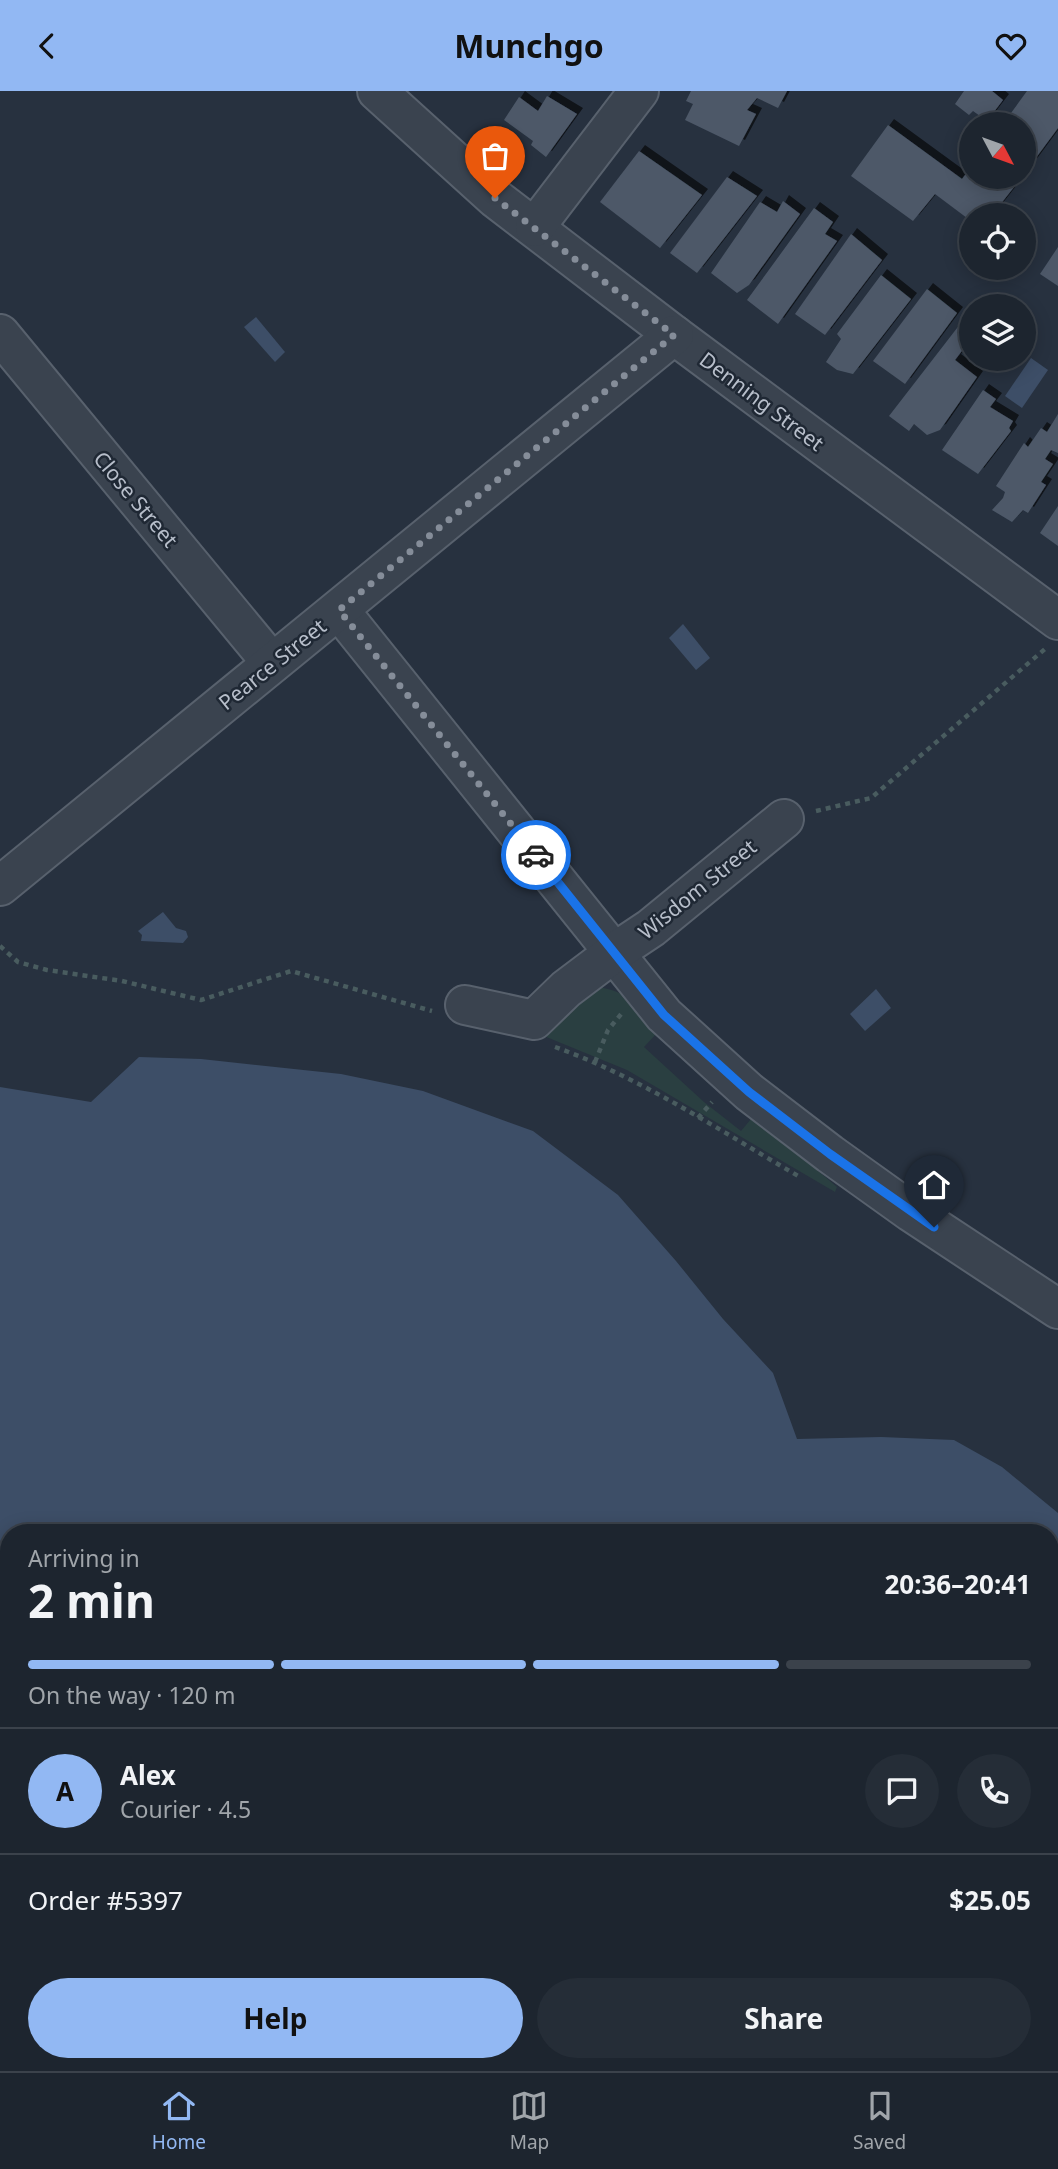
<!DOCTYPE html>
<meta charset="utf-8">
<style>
body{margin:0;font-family:"Noto Sans",sans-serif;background:#252d37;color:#f1f3f6;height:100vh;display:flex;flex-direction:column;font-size:26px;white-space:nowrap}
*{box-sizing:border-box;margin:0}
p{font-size:23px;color:#a0a5aa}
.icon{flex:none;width:38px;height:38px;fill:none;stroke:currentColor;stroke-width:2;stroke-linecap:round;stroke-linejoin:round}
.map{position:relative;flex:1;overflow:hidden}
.sheet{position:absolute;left:0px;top:1433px;width:1059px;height:548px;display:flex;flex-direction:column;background:#1d252f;border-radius:28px 28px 0 0;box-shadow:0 4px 18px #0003,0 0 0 2px #3b424b}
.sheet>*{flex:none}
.needle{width:46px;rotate:131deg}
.buttons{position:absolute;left:959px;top:21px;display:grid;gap:14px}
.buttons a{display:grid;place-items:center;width:77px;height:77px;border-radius:50%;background:#1d252f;box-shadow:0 4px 18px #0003,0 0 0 2px #3b424b;font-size:35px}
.pin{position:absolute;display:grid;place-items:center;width:60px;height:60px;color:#fff;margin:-72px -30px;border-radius:50% 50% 50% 0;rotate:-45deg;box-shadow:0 0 7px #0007}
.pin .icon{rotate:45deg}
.courier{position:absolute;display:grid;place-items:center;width:70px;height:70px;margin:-35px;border:5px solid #1a73e8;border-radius:50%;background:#fff;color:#222;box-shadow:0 2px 9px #0007}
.summary em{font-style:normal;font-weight:700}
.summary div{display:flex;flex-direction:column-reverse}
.summary{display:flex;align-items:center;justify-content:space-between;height:119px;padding:0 28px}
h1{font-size:46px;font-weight:700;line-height:52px}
.bar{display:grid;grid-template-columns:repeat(4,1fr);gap:10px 7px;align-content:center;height:84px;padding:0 28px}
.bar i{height:9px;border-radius:5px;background:#3b424b}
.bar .active{background:#92b8f3}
.bar p{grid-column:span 4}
.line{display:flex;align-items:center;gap:18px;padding:0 28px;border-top:2px solid #3b424b}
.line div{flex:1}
.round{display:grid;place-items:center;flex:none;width:74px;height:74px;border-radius:37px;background:#252d37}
.button{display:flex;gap:14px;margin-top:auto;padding:14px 28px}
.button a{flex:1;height:80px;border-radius:42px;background:#92b8f3;color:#111;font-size:28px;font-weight:700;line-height:80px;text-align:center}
.button a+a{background:#252d37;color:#f1f3f6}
header{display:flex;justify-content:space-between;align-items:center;height:91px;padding:0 28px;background:#92b8f3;color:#111;font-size:32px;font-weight:700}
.tab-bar{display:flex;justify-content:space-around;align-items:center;height:98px;border-top:2px solid #3b424b;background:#1d252f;font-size:19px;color:#a0a5aa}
.tab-bar a{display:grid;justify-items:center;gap:4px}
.tab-bar .active{color:#92b8f3}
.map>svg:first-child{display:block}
.green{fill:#2a3f41}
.water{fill:#3d4e67;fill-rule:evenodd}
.building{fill:#4d5868;filter:url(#shadow)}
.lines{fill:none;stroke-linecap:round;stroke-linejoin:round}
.minor-casing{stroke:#58616d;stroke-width:42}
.path{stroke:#495c5f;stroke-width:4.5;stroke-dasharray:5 5;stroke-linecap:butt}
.minor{stroke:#3a434f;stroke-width:38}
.done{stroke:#858d99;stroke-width:7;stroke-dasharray:0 12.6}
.route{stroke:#1a73e8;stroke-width:9}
.labels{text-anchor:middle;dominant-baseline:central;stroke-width:5;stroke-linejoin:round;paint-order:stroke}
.street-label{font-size:21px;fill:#b7beca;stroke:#1f2834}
</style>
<header><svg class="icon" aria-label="back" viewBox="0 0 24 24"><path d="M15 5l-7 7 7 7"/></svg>Munchgo<svg class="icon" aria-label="heart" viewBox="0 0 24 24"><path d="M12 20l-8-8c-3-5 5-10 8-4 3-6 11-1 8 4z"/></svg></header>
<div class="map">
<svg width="1058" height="1980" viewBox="0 0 1058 1980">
<defs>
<filter id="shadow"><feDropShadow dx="6" dy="-6" stdDeviation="0" flood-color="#0009"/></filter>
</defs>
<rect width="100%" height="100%" fill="#27313f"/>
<!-- green -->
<path class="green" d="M593,896C626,897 638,916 659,940L644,956L704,1011L741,1040L756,1022L803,1067L837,1096L835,1101L627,979L539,943Z"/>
<!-- water -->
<g class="water">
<path d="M256,226L285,261L275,271L244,236Z"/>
<path d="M1031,267L1048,279L1022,317L1005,305Z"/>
<path d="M683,533L710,567L696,579L669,547Z"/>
<path d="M163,821L176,837L186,840L188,846L183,852L141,850L142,844L138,840Z"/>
<path d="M876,898L891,917L865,940L850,923Z"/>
<path d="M139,966L201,968L341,983L423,1000L533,1040L618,1104L676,1170L723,1228L773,1282L797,1348L881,1346L954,1349L1002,1376L1058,1422V1980H0V996L91,1011ZM1050,1442V1972H9V1442Z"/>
</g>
<!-- building -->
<g class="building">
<path d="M691,0H787L778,17L757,7L747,19L756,23L739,55L685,29L693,13L686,10Z"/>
<path d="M964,0H992L1003,9L987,30L973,20L969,24L955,13Z"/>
<path d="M1027,0H1058V37L1024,83V33H1003Z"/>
<path d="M547,5L577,23L546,66L531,54L533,50L504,29L519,6L538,20Z"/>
<path d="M888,34L962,88L971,76V86H1022L992,124H971V130L935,103L913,130L851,85Z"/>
<path d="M639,60L702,104L660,157L600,111Z"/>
<path d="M727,86L757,105L697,182L670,162Z"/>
<path d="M783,110L800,123L749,194L737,202L711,182L760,111L777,121Z"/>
<path d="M814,117L833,131L825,143L837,150L778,233L747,209Z"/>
<path d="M851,143L882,169L825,244L795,223Z"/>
<path d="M1058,156V195L1040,183Z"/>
<path d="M881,184L911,208L853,283L837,279L826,271L841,248L837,243Z"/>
<path d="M927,198L957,222L905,293L873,270Z"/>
<path d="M971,219V248L955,269L977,286L940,339L927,344L914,333L909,340L889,325Z"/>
<path d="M983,299L996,308L990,316L1013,330L1009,337L1011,340L978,383L942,359Z"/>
<path d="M1058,323V362L1051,359L1045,368L1053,373L1041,391L1046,394L1028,422L1023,419L1012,431L992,419L1003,407L1005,401L996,395L1024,352L1028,356L1041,337L1047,341Z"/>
<path d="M1058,415V455L1040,442Z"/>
</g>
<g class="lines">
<defs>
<g id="minor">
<path d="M377,0L495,107L674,244L1058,529"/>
<path d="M535,136L639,0"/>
<path d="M0,243L272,572"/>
<path d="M339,519L664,924L749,1001L830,1063L911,1121L1058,1218"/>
<path d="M0,795L674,244"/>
<path d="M465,914L534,929L566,898L615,861L651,837L784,728"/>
</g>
</defs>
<!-- minor casing -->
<use href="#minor" class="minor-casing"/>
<!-- path -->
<g class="path">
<path d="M816,720L871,707L1045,558"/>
<path d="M0,855L18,871L47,879L122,890L201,909L291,880L432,920"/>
<path d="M555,956C642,987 720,1040 800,1086"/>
<path d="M595,971L608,939L622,922"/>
<path d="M698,1027L712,1011"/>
</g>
<!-- minor -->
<use href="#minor" class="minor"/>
</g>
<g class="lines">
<!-- done -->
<path class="done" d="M495,107L674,244L339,519L536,764"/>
<!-- route -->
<path class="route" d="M536,764L664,924L749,1001L830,1063L934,1136"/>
</g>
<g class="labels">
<!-- street labels -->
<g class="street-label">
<text transform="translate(762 310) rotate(37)">Denning Street</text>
<text transform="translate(136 408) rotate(50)">Close Street</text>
<text transform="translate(272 573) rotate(-39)">Pearce Street</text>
<text transform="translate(697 798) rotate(-39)">Wisdom Street</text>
</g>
</g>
</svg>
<div class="buttons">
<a><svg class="needle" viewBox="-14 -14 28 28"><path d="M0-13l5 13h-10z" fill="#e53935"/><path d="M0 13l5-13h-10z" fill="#a0a5aa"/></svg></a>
<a><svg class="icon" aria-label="locate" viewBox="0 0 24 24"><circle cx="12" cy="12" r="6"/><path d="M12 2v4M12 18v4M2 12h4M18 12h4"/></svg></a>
<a><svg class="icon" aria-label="layers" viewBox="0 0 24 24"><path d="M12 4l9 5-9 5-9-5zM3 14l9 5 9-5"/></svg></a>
</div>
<div class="pin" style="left:495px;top:107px;background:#ea580c"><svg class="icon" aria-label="bag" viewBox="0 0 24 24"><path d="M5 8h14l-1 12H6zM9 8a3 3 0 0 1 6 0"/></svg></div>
<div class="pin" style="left:934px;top:1136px;background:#1f2937"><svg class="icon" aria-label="home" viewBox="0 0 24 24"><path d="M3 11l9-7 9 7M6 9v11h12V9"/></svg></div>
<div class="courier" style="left:536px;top:764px"><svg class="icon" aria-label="car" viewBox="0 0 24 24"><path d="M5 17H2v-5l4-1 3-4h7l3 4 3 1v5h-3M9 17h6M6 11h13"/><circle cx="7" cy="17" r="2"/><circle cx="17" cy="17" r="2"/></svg></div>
<section class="sheet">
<div class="summary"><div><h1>2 min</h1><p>Arriving in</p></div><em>20:36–20:41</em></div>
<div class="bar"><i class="active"></i><i class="active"></i><i class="active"></i><i></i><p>On the way · 120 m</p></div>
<div class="line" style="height:126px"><b class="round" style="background:#92b8f3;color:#111">A</b><div><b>Alex</b><p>Courier · 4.5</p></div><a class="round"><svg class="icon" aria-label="chat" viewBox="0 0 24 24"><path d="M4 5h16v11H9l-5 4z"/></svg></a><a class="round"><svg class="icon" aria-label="phone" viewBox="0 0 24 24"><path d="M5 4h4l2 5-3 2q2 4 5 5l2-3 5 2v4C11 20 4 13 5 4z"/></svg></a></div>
<div class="line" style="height:91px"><div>Order #5397</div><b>$25.05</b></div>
<div class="button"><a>Help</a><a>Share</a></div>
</section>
</div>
<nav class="tab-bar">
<a class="active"><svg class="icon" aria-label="home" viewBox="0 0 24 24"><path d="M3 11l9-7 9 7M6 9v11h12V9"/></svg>Home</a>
<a><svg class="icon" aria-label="map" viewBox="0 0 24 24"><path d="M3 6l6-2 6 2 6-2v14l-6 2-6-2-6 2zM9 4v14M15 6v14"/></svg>Map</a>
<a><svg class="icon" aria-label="saved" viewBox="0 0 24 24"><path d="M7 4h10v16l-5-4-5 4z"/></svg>Saved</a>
</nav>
